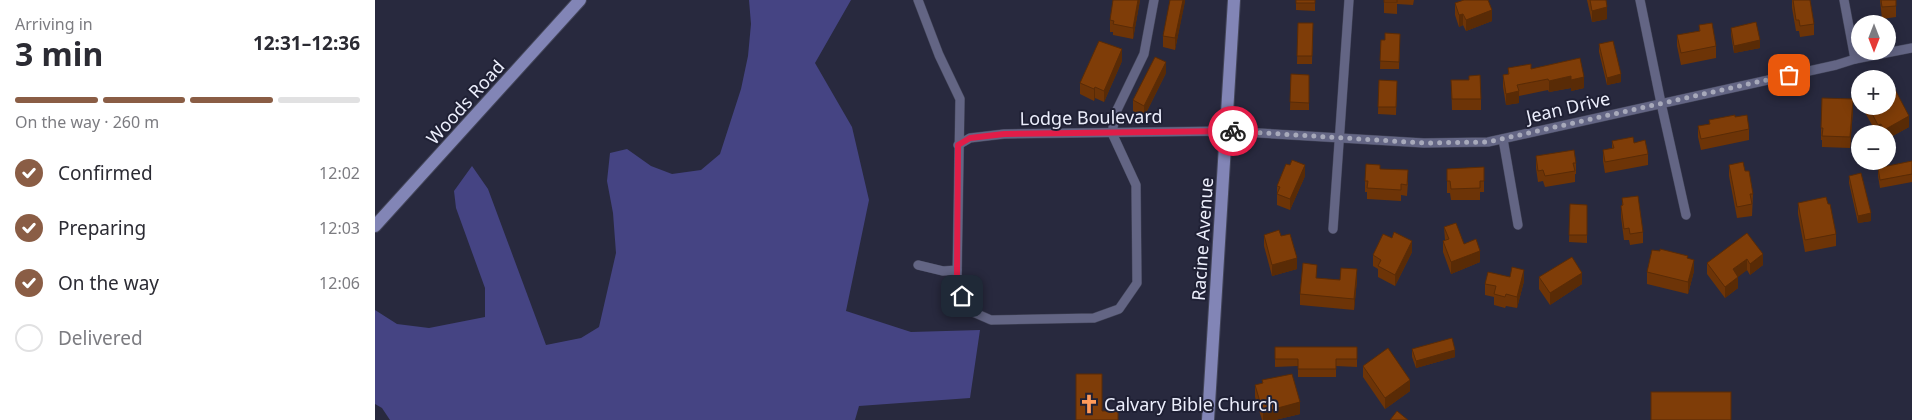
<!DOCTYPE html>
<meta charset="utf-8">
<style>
body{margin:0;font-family:"Noto Sans",sans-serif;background:#f7f7f7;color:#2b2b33;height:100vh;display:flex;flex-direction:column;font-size:19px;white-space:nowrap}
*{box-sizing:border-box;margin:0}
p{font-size:16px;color:#7c7c81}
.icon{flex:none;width:28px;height:28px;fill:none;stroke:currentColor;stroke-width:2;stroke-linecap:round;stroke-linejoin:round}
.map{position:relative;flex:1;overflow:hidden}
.side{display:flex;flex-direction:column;background:#fff;width:375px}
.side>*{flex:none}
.needle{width:32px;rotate:180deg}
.fabs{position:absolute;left:1476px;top:15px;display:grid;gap:10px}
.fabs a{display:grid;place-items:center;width:45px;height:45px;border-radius:50%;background:#fff;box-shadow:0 2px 12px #0003;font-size:25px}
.pin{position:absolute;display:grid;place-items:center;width:42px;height:42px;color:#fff;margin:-21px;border-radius:10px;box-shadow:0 2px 8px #0006}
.courier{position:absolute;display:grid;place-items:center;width:50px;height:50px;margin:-25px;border:4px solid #e11d48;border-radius:50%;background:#fff;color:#222;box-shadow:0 1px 6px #0007}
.headline em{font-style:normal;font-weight:700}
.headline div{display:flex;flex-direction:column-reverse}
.headline{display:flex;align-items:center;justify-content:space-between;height:85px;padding:0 15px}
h1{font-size:32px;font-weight:700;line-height:38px}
.bar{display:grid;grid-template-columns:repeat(4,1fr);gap:8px 5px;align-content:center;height:60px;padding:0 15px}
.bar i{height:6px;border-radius:4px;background:#e1e1e2}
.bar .selected{background:#8a5d45}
.bar p{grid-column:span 4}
ol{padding:0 15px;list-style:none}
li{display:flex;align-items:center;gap:15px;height:55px}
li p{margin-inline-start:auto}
li .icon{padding:5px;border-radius:50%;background:#8a5d45;color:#fff;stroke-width:4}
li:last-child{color:#7c7c81}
li i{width:28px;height:28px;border:2px solid #e1e1e2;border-radius:50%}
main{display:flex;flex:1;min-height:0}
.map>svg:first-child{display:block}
.green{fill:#454483}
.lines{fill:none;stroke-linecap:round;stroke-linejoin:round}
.street-casing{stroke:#434559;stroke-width:10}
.secondary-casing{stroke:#434559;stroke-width:14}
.street{stroke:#636584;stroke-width:9}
.secondary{stroke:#8285b6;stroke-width:12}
.wall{fill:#6d3407}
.shaded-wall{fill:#592b06}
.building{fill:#7f3d08;stroke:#592b06}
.done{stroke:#a7a9ba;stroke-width:5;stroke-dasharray:0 9}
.route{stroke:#e11d48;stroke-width:6}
.labels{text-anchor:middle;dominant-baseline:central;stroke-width:4;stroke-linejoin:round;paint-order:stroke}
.street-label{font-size:18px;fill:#eceefc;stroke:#1f2034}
.poi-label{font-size:18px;fill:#eceefc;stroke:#1f2034;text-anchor:start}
</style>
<main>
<section class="side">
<div class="headline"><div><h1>3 min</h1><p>Arriving in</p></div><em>12:31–12:36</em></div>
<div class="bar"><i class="selected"></i><i class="selected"></i><i class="selected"></i><i></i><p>On the way · 260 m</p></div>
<ol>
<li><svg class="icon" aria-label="check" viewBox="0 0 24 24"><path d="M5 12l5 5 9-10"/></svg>Confirmed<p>12:02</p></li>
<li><svg class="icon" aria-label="check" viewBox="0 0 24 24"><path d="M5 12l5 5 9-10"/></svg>Preparing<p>12:03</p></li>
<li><svg class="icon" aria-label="check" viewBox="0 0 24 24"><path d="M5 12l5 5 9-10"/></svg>On the way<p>12:06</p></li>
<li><i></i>Delivered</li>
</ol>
</section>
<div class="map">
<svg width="1537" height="420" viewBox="0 0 1537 420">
<rect width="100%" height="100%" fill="#28293e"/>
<!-- green -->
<path class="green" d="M374,0H476L440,63L477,127L494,200L471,311L536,332L605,330L595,398L484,406L480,420H15L7,408L0,404V310L22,324L54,328L110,317V288L81,208L79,191L97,166L113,189L171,345L206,338L224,327L241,253L238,213L232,181L235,153L252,149L276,166L297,174L326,170L345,154L366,89L373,56L376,24Z"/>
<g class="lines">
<defs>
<g id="street">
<path d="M543,0L564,55L585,99L582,279L587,296L600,313L616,320L719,318L744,309L762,283L761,185L737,133L741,112L769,54L779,0"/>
<path d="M1265,0L1286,103L1311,215"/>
<path d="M1469,0L1480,59"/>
<path d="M1128,139L1143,225"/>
<path d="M583,145L595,138L629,134L851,131L1049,143L1113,142L1461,65L1480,59L1537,48"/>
<path d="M958,229L974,0"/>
<path d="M543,265L568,271L582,270"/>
</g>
<g id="secondary">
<path d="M0,226L205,0"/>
<path d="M833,420L859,0"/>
</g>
</defs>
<!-- street casing -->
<use href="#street" class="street-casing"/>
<!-- secondary casing -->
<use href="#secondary" class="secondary-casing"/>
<!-- street -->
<use href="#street" class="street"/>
<!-- secondary -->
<use href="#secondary" class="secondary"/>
</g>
<!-- wall -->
<g class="wall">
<path d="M765,0L758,39L738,35V32H735V20Z"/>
<path d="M810,0L800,50L788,47V36Z"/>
<path d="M921,0H940V11L921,10Z"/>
<path d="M1009,0H1039L1038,5L1022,4V14L1009,13Z"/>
<path d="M1212,0H1231L1232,19L1217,22Z"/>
<path d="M1417,0H1435L1439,24V35L1425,37L1424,31H1421L1417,8Z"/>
<path d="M1505,0H1521V17L1507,19Z"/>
<path d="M1080,3L1117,21L1091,31L1088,25L1084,27L1080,15Z"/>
<path d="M923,23H938L937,64H922Z"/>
<path d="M1324,25L1341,46V58L1306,65L1302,46V35L1324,31Z"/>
<path d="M1356,28L1385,48L1359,53L1356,35Z"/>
<path d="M1025,34L1024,69H1005L1006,40H1010Z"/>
<path d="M1224,44L1246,82L1232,85L1224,52Z"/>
<path d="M1205,58L1209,88L1196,91V88L1174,92L1173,90L1144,96V103L1131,105L1128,87V75L1133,74V68L1156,69Z"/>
<path d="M747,61L729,102L720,98L719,101L705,94V83Z"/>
<path d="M791,73L769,117L758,111V100Z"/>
<path d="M916,74L934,75V110H915Z"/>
<path d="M1004,80L1022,81L1021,115L1003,114Z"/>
<path d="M1076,80L1106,99V110H1077Z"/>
<path d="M1488,106H1512L1534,127L1512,139V134H1502L1488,109Z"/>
<path d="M1478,110L1475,148L1447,147V140H1446V128Z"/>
<path d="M1334,120L1374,129V140L1326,150L1323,137V126L1334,124Z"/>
<path d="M1237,141L1259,143L1273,154V165L1230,173L1228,161V150L1237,148Z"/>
<path d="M1161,156L1201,163V174H1200V182L1170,187L1168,181L1163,182L1161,168Z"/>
<path d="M1537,161V182L1505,188L1503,176V168Z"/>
<path d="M1354,165L1370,171L1378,194L1377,216L1362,218L1354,176Z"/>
<path d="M1109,167V192H1105V200H1076L1075,193H1072V169Z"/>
<path d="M1005,169L1033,182L1032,196L1026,195V201L992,199V192H990V181Z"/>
<path d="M930,176L915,210L902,205V186Z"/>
<path d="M1474,176L1496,221L1483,223L1474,183Z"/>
<path d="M1247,198L1268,232V243L1255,245L1254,240H1249L1246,217V206L1247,205Z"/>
<path d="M1423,203L1453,204L1461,234V246L1430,252L1423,214Z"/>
<path d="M1195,204L1212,205V243L1194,242Z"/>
<path d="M1069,227L1089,244L1105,262L1076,274L1068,252V241L1070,240Z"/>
<path d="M889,235L906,236L922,269L897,276L889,246Z"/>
<path d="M1037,252L1020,286L1003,277V269L998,266V255Z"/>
<path d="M1388,254V265L1375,275L1372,270L1363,276V288L1350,298L1332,274V263Z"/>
<path d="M1313,259L1319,271L1313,294L1272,284V272Z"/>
<path d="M1164,277L1207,284L1175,305L1164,289Z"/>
<path d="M942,278L965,280H982L979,310L925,305V294Z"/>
<path d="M1149,281L1142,308L1131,306L1130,308L1119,305V297L1110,295V284Z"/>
<path d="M900,347H982V367L961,366V377H923V366L900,367Z"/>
<path d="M1037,349L1080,357L1041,368L1037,357Z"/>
<path d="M988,366L1035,391L1010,409L988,377Z"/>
<path d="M887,380L925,414L900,420H887L880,397V385L887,384Z"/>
</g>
<!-- shaded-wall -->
<g class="shaded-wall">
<path d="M763,0H765L758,39V28Z"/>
<path d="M808,0H810V2L800,50V38Z"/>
<path d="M1232,7V19L1217,22V11Z"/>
<path d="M1117,10V21L1091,31V20Z"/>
<path d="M1088,14V25L1084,27V15Z"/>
<path d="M1385,40V48L1359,53V46Z"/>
<path d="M747,49V61L729,102V91Z"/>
<path d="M791,62V73L769,117V106Z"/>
<path d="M1246,74V82L1232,85V78Z"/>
<path d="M1196,76V88L1174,92V81Z"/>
<path d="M1209,77V88L1196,91V80Z"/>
<path d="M720,87V98L719,101V89Z"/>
<path d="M1144,91V103L1131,105V94Z"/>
<path d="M1478,99V110L1475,148V137Z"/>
<path d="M1534,116V127L1512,139V134H1509V130Z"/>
<path d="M1506,124V134H1503V125Z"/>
<path d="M930,165V176L915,210V199Z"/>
<path d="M1496,213V221L1483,223V216Z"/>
<path d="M1037,241V252L1020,286V275Z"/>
<path d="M1105,251V262L1076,274V262Z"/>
<path d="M1388,254V265L1375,275V264Z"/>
<path d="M922,258V269L897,276V265Z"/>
<path d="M1372,259V270L1358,281V269Z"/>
<path d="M1319,260V271L1313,294V282Z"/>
<path d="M982,269V280L979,310V299Z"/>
<path d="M1149,270V281L1142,308V297Z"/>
<path d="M1207,273V284L1175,305V293Z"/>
<path d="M1363,277V288L1350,298V287Z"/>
<path d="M1080,350V357L1041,368V361Z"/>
<path d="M1035,380V391L1010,409V398Z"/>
<path d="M925,402V414L900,420H888V412Z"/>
</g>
<!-- building -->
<g class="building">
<path d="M738,0H763L758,28L738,24L739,21L735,20Z"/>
<path d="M795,0H808L800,38L788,36Z"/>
<rect x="921" y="0" width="19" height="3"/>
<rect x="1009" y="0" width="13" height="2"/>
<path d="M1089,0H1113L1117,10L1091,20L1088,14L1084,15L1080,3Z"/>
<path d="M1215,0H1231L1232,7L1217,11Z"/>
<path d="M1418,0H1435L1439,24L1425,26L1424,20H1421Z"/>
<path d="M1506,0H1521V6L1507,7Z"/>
<path d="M1381,22L1385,40L1359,46L1356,28Z"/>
<path d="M923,23H938L937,56H922Z"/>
<path d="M1337,23L1341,46L1306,53L1302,35L1325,31L1324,25Z"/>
<path d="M1010,33L1025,34L1024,62L1005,61L1006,40H1010Z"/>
<path d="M724,41L747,49L729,91L720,87L719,89L705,83Z"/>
<path d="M1238,41L1246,74L1232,78L1224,44Z"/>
<path d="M780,57L791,62L769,106L758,100Z"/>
<path d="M1205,58L1209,77L1196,80V76L1174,81L1173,79L1142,85L1144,91L1131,94L1128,75L1134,74L1133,68L1156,64V69Z"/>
<path d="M916,74L934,75V103L915,102Z"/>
<path d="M1105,75L1106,99H1077L1076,80H1094V76Z"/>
<path d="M1004,80L1022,81L1021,107H1003Z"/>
<path d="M1516,82L1534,116L1509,130L1506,124L1503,125L1493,106H1512V84Z"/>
<path d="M1447,98L1478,99L1475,137L1447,136L1448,128H1446Z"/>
<path d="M1360,115V117L1372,115L1374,129L1326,139L1323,126L1335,124L1334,120Z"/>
<path d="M1258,137L1259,143L1270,140L1273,154L1230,162L1228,150L1239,148L1237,141Z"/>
<path d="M1199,150L1201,163H1198L1200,171L1170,176L1168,170L1163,171L1161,156Z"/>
<path d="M917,160L930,165L915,199L902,194L905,187L902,186L911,164L915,165Z"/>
<path d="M1537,161V174L1505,180L1503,168Z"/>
<path d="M1368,162L1370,171H1374L1378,194H1375L1377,204L1362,207L1354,165Z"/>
<path d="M991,164L1005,165V169L1033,170L1032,185L1026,184V190L992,188L993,181H990Z"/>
<path d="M1109,167V181H1105V188L1076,189L1075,181H1072V169Z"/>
<path d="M1486,173L1496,213L1483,216L1474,176Z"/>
<path d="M1263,196L1268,232L1255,234L1254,228L1249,229L1246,206L1248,205L1247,198Z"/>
<path d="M1451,197L1453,204H1455L1461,234L1430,240L1423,203Z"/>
<path d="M1195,204L1212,205V235H1194Z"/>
<path d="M1081,223L1089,244L1101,239L1105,251L1076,262L1068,241L1074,239L1069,227Z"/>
<path d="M904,230L906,236L915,234L922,258L897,265L889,235Z"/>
<path d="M1019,232L1037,241L1020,275L1003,266L1006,260L998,255L1008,234L1017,238Z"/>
<path d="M1372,233L1388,254L1375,264L1372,259L1358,269L1363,277L1350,287L1332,263Z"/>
<path d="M1285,249L1313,256L1312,258L1319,260L1313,282L1272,272L1277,250L1285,251Z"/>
<path d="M1197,257L1207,273L1175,293L1164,277Z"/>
<path d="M928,263L942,265L941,278L965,280L966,268L982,269L979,299L925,294Z"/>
<path d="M1137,267L1149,270L1142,297L1131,294L1130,297L1119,294L1121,286L1110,284L1113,272L1135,277Z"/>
<path d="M1077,338L1080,350L1041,361L1037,349Z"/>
<path d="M900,347H982V359H961V369H923V359H900Z"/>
<path d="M1013,348L1035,380L1010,398L988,366Z"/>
<path d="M701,374H727V411H743V420H701Z"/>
<path d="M917,374L925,402L888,412L880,385L888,383L887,380Z"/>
<rect x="1276" y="392" width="80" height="28"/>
<path d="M1022,411L1033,420H1015Z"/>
</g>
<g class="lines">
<!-- done -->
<path class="done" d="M858,131L1049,143L1113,142L1414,75"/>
<!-- route -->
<path class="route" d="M587,296L582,279L583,145L595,138L629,134L858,131"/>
</g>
<!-- icons -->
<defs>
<symbol id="church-bare" viewBox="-9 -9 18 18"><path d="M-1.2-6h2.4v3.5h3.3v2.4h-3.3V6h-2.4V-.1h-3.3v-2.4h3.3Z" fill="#ff9b5b" stroke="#1f2034" stroke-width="2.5" paint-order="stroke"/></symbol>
</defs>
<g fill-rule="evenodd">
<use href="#church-bare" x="700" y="390" width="28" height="28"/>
</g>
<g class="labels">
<!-- street labels -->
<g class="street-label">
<text transform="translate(90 102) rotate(-48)">Woods Road</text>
<text transform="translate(1193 107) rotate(-13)">Jean Drive</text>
<text transform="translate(716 117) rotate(-1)">Lodge Boulevard</text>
<text transform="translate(827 239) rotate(-86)">Racine Avenue</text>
</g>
<!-- poi labels -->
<g class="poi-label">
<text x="729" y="404">Calvary Bible Church</text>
</g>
</g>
</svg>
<div class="fabs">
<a><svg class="needle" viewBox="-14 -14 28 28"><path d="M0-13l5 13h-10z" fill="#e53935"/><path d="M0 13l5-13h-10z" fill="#7c7c81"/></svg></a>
<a>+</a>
<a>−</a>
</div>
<div class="pin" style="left:1414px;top:75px;background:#ea580c"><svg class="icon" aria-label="bag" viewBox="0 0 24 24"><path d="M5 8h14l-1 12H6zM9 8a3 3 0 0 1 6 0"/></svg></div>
<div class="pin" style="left:587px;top:296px;background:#1f2937"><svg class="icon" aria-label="home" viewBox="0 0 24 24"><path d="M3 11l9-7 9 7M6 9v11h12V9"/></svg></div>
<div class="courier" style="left:858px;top:131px"><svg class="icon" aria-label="bike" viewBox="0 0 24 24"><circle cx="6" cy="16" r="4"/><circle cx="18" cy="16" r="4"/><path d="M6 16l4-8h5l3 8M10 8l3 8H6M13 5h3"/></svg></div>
</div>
</main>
